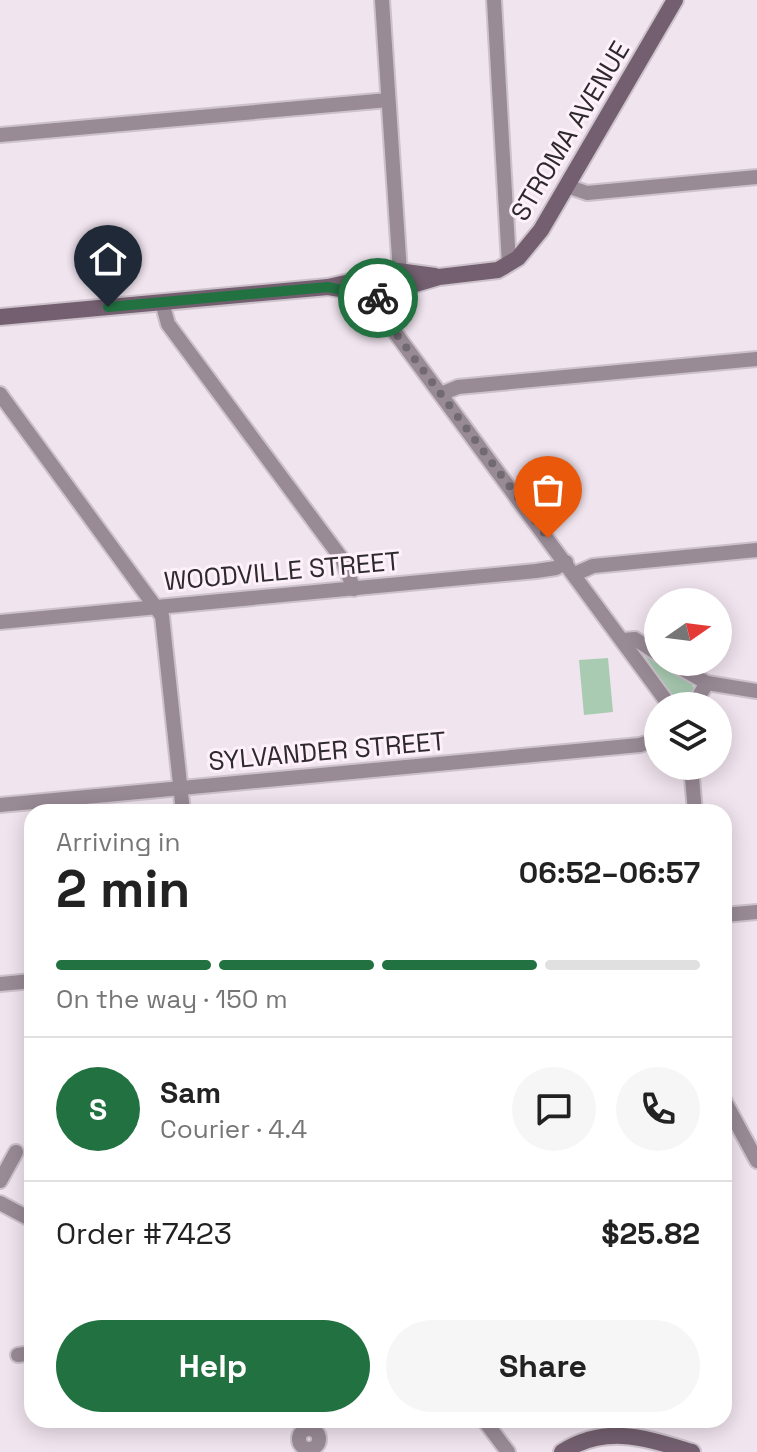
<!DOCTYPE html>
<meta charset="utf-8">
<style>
body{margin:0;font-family:"Space Grotesk",sans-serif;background:#f6f6f6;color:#222;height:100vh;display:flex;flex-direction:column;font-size:30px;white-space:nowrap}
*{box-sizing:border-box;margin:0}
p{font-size:26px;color:#767676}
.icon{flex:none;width:44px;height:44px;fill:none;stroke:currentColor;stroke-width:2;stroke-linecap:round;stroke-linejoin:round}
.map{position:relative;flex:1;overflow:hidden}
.side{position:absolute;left:24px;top:804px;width:708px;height:624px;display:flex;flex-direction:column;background:#fff;border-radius:24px;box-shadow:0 4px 20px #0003}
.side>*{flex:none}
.needle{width:52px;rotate:76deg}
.buttons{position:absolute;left:644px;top:588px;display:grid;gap:16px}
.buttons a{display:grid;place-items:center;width:88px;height:88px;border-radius:50%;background:#fff;box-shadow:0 4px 20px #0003;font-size:40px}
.pin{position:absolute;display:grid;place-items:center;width:68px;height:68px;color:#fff;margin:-82px -34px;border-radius:50% 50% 50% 0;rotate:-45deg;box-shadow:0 0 8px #0007}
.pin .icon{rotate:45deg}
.courier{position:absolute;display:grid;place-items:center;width:80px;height:80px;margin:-40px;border:6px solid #227141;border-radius:50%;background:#fff;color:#222;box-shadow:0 2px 10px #0007}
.overview em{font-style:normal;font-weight:600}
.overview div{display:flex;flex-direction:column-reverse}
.overview{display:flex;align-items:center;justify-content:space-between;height:136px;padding:0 32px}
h1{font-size:52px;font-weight:600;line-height:60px}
.bar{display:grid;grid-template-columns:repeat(4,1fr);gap:12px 8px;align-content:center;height:96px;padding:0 32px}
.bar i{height:10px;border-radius:6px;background:#e0e0e0}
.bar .current{background:#227141}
.bar p{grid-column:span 4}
.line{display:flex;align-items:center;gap:20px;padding:0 32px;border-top:2px solid #e0e0e0}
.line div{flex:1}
.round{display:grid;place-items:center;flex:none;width:84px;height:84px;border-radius:42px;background:#f6f6f6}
.cta{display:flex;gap:16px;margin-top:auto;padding:16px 32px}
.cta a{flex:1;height:92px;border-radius:48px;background:#227141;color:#fff;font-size:32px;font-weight:600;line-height:92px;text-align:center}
.cta a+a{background:#f6f6f6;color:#222}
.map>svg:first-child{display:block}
.green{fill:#a9cbb2}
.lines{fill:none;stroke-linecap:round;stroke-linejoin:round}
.street-casing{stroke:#cdc2cb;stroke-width:18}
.secondary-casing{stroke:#cdc2cb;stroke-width:20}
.street{stroke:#998b96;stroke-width:14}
.secondary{stroke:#735f6f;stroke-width:16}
.done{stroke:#716a71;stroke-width:8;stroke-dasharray:0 14.4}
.route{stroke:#227141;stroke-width:10}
.labels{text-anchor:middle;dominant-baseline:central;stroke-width:6;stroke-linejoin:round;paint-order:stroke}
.street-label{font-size:26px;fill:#2d292d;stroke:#fef1fb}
</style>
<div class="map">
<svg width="757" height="1452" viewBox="0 0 757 1452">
<rect width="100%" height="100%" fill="#f0e4ee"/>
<!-- green -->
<g class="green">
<path d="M645,656H651L692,684L695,690L689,701L676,702Z"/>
<path d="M608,658L613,712L584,715L579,660Z"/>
</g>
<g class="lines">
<defs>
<g id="street">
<path d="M382,0L401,288"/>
<path d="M494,0L509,264"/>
<path d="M0,135L388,100"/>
<path d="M567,186L587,193L757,177"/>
<path d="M375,277L388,323L670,706"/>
<path d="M162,302L168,324L342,559L354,589"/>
<path d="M0,394L162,616L183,812"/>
<path d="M441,394L458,387L757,359"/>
<path d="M575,574L593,566L757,550"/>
<path d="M0,622L536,571L556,568L566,562"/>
<path d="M623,640L635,639L658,654"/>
<path d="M670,662L707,683L757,691"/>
<path d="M693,706L707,683"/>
<path d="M691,766L695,812"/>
<path d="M0,805L640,745L658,739"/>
<path d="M724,915L757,912"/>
<path d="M0,984L32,981"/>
<path d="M724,1100L757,1161"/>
<path d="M0,1181L16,1152"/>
<path d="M0,1203L32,1220"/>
<path d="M18,1355L32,1353"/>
<path d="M484,1420L508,1452"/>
<circle cx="309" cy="1439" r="10"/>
</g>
<g id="secondary">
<path d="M328,287L378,295L439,277L498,270L518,258L541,230L675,0"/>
<path d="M0,317L328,287L398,271L435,276"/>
<path d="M562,1452C607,1424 645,1438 692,1452"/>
</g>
</defs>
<!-- street casing -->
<use href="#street" class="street-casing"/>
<!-- secondary casing -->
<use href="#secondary" class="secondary-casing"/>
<!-- street -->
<use href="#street" class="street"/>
<!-- secondary -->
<use href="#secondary" class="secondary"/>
</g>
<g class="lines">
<!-- done -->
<path class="done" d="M378,298L388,323L548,538"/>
<!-- route -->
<path class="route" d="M108,307L328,287L378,298"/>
</g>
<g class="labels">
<!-- street labels -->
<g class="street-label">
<text transform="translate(570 131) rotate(-59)">STROMA AVENUE</text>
<text transform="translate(282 571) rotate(-5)">WOODVILLE STREET</text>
<text transform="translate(327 751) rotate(-5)">SYLVANDER STREET</text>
</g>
</g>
</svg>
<div class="buttons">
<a><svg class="needle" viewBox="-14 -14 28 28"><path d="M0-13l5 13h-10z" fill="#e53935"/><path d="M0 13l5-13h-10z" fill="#767676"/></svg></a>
<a><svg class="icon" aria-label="layers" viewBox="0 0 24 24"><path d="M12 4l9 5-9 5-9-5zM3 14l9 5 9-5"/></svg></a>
</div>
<div class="pin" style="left:548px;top:538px;background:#ea580c"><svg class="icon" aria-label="bag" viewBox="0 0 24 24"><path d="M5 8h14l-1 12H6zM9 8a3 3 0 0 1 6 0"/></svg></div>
<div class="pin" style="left:108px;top:307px;background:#1f2937"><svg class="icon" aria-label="home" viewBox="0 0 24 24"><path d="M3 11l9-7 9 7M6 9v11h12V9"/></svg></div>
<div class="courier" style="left:378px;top:298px"><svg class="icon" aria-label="bike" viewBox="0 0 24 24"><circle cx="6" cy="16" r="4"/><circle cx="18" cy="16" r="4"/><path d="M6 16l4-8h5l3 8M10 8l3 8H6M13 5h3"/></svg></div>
<section class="side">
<div class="overview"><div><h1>2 min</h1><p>Arriving in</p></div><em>06:52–06:57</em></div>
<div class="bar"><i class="current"></i><i class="current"></i><i class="current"></i><i></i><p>On the way · 150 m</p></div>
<div class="line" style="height:144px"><b class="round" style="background:#227141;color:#fff">S</b><div><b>Sam</b><p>Courier · 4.4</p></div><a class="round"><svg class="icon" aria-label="chat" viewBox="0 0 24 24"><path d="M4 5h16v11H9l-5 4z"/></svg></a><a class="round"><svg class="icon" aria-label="phone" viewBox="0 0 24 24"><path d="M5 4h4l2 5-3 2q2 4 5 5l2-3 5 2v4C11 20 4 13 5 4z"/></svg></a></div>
<div class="line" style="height:104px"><div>Order #7423</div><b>$25.82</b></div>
<div class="cta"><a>Help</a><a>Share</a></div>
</section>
</div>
